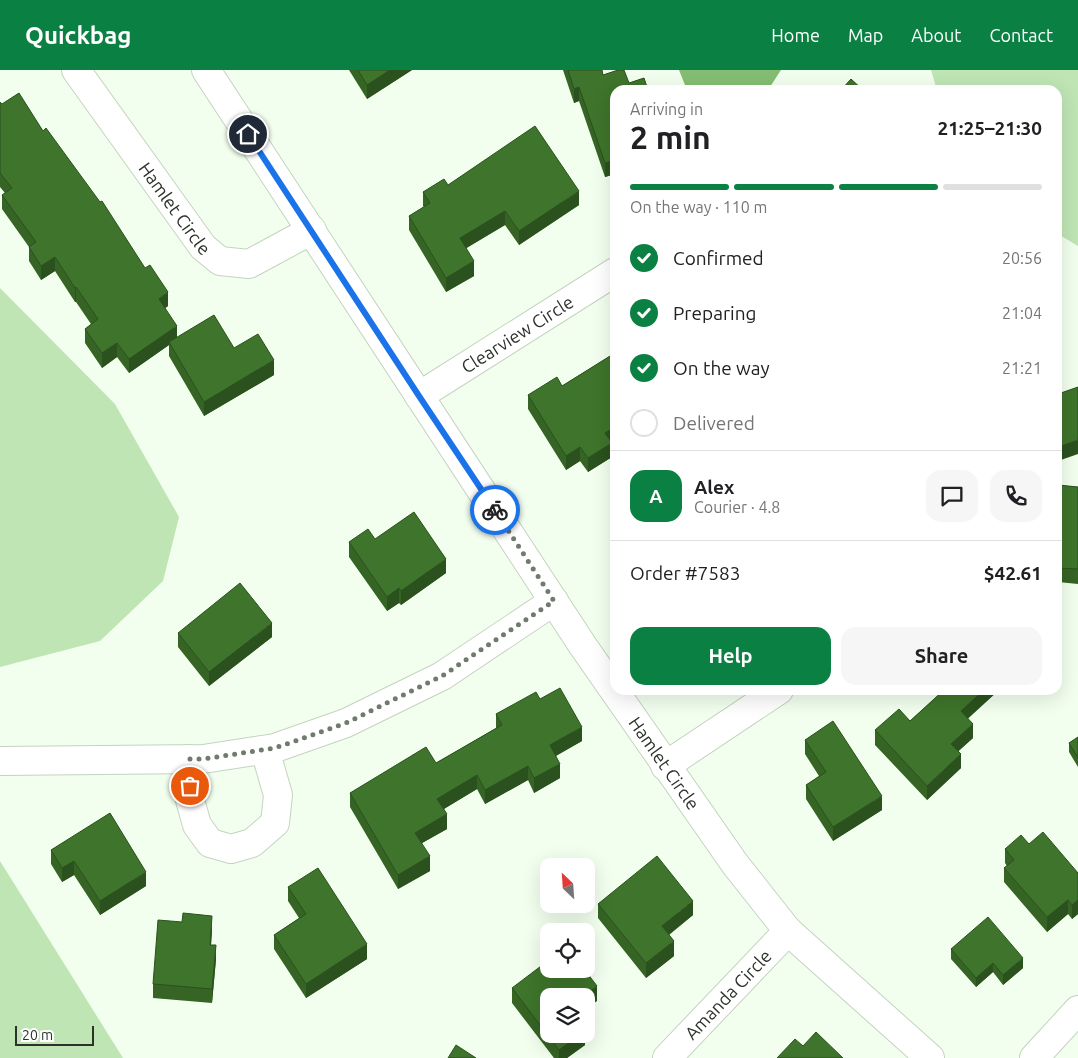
<!DOCTYPE html>
<meta charset="utf-8">
<style>
body{margin:0;font-family:Ubuntu,sans-serif;background:#f6f6f6;color:#202124;height:100vh;display:flex;flex-direction:column;font-size:19px;white-space:nowrap}
*{box-sizing:border-box;margin:0}
p{font-size:16px;color:#757577}
.icon{flex:none;width:28px;height:28px;fill:none;stroke:currentColor;stroke-width:2;stroke-linecap:round;stroke-linejoin:round}
.map{position:relative;flex:1;overflow:hidden}
.details{position:absolute;left:610px;top:15px;width:452px;height:610px;display:flex;flex-direction:column;background:#fff;border-radius:15px;box-shadow:0 5px 20px #0002}
.details>*{flex:none}
.needle{width:32px;rotate:335deg}
.buttons{position:absolute;left:540px;top:788px;display:grid;gap:10px}
.buttons a{display:grid;place-items:center;width:55px;height:55px;border-radius:10px;background:#fff;box-shadow:0 5px 20px #0002;font-size:25px}
.scale{position:absolute;left:15px;bottom:12px;width:79px;box-sizing:border-box;padding-left:5px;border:2px solid #2c322b;border-top:0;font-size:14px;line-height:18px;white-space:nowrap;color:#2c322b;-webkit-text-stroke:4px #fff;paint-order:stroke}
.pin{position:absolute;display:grid;place-items:center;width:42px;height:42px;color:#fff;margin:-21px;border:2px solid #fff;border-radius:50%;box-shadow:0 1px 5px #0007}
.courier{position:absolute;display:grid;place-items:center;width:50px;height:50px;margin:-25px;border:4px solid #1a73e8;border-radius:50%;background:#fff;color:#222;box-shadow:0 1px 6px #0007}
.overview em{font-style:normal;font-weight:700}
.overview div{display:flex;flex-direction:column-reverse}
.overview{display:flex;align-items:center;justify-content:space-between;height:85px;padding:0 20px}
h1{font-size:32px;font-weight:700;line-height:38px}
.bar{display:grid;grid-template-columns:repeat(4,1fr);gap:8px 5px;align-content:center;height:60px;padding:0 20px}
.bar i{height:6px;border-radius:4px;background:#e0e0e0}
.bar .on{background:#0b8043}
.bar p{grid-column:span 4}
.line{display:flex;align-items:center;gap:12px;padding:0 20px;border-top:1px solid #e0e0e0}
.line div{flex:1}
.round{display:grid;place-items:center;flex:none;width:52px;height:52px;border-radius:15px;background:#f6f6f6}
ol{padding:0 20px;list-style:none}
li{display:flex;align-items:center;gap:15px;height:55px}
li p{margin-inline-start:auto}
li .icon{padding:5px;border-radius:50%;background:#0b8043;color:#fff;stroke-width:4}
li:last-child{color:#757577}
li i{width:28px;height:28px;border:2px solid #e0e0e0;border-radius:50%}
.primary-button{display:flex;gap:10px;margin-top:auto;padding:10px 20px}
.primary-button a{flex:1;height:58px;border-radius:15px;background:#0b8043;color:#fff;font-size:20px;font-weight:700;line-height:58px;text-align:center}
.primary-button a+a{background:#f6f6f6;color:#202124}
header{display:flex;align-items:center;gap:30px;box-sizing:border-box;height:70px;padding:0 25px;background:#0b8043;color:#fff}
header strong{font-size:24px}
nav{display:flex;gap:28px;margin-inline-start:auto;font-size:18px}
.map>svg:first-child{display:block}
.green{fill:#bfe5b4}
.water{fill:#84bd72}
.lines{fill:none;stroke-linecap:round;stroke-linejoin:round}
.street-casing{stroke:#c4d3bf;stroke-width:30}
.street{stroke:#fff;stroke-width:28}
.wall{fill:#356425}
.shaded-wall{fill:#2b511e}
.building{fill:#3e742b;stroke:#2b511e}
.done{stroke:#717a6f;stroke-width:5;stroke-dasharray:0 9}
.route{stroke:#1a73e8;stroke-width:6}
.labels{text-anchor:middle;dominant-baseline:central;stroke-width:5;stroke-linejoin:round;paint-order:stroke}
.street-label{font-size:18px;fill:#2c322b;stroke:#fff}
</style>
<header>
<strong>Quickbag</strong>
<nav><a>Home</a><a>Map</a><a>About</a><a>Contact</a></nav>
</header>
<div class="map">
<svg width="1078" height="988" viewBox="0 0 1078 988">
<rect width="100%" height="100%" fill="#f2ffee"/>
<!-- green -->
<g class="green">
<path d="M931,0H1078V176L1058,164V20H937Z"/>
<path d="M0,218L115,334L179,447L163,511L100,571L0,597Z"/>
<path d="M0,791L123,988H0Z"/>
</g>
<!-- water -->
<path class="water" d="M679,0H781L768,20H687Z"/>
<g class="lines">
<defs>
<g id="street">
<path id="s1" d="M76,0L203,177L220,191L249,194L312,160"/>
<path id="s2" d="M206,0L583,576L735,794L788,861L930,988"/>
<path id="s3" d="M419,326L615,202"/>
<path d="M189,689L190,730L197,755L210,773L231,779L252,773L275,753L278,725L265,680"/>
<path d="M0,691L203,689L275,678L346,653L442,606L554,531"/>
<path d="M665,696L779,620"/>
<path id="s4" d="M667,988L788,861"/>
<path d="M1034,988L1078,940"/>
</g>
</defs>
<!-- street casing -->
<use href="#street" class="street-casing"/>
<!-- street -->
<use href="#street" class="street"/>
</g>
<!-- wall -->
<g class="wall">
<path d="M349,0H412L367,29Z"/>
<path d="M563,0H602L603,5L629,13L615,20V104L605,107L579,31L574,33Z"/>
<path d="M0,32L2,34L43,61L168,236L165,238L177,267L234,278L274,305L204,346L169,286V275L129,303L117,287L102,298L85,273V259L91,254L76,232H75L55,201L41,210L29,191V177L2,139V125L5,123L0,117Z"/>
<path d="M448,115L579,135L519,175L505,155L466,178L474,206L446,222L409,160V146L424,137L423,136V122Z"/>
<path d="M615,279V371L612,373V387L588,402L580,391L566,400L528,339V325L562,316L613,284V280Z"/>
<path d="M1058,415L1078,417V514L1058,512Z"/>
<path d="M375,469L446,503L401,535L399,533L387,541L349,487V472Z"/>
<path d="M178,563L272,567L209,616L178,577Z"/>
<path d="M944,620H999L968,648L973,668L958,681L961,698L927,730L875,675V660L910,651Z"/>
<path d="M540,629L582,671L556,686L560,708L534,723L528,710L485,734L477,719L444,739L447,759L422,773L430,801L398,819L350,737V723L436,693L496,658V644Z"/>
<path d="M1078,667V697L1069,682V673Z"/>
<path d="M805,670L882,740L833,771L806,729V715L819,706L805,684Z"/>
<path d="M1029,774L1078,803V844L1072,849L1068,844L1047,862L1004,812V798L1007,796L1005,793V779Z"/>
<path d="M51,780L146,816L100,845L74,805L62,812L51,794Z"/>
<path d="M288,817L367,889L306,928L274,879V865L299,848L288,831Z"/>
<path d="M598,834L693,845L669,865L674,886L646,908L598,848Z"/>
<path d="M212,860L211,875L216,889L212,933L153,928V914Z"/>
<path d="M951,879L1023,898L1003,915L993,902L976,917L951,889Z"/>
<path d="M512,918L597,931L549,926L585,964V975L567,988H554L512,933Z"/>
</g>
<!-- shaded-wall -->
<g class="shaded-wall">
<path d="M390,0H412L367,29V15Z"/>
<path d="M579,17V31L574,33V19Z"/>
<path d="M615,90V104L605,107V93Z"/>
<path d="M579,121V135L519,175V161Z"/>
<path d="M505,141V155L460,182V168Z"/>
<path d="M55,187V201L41,210V196Z"/>
<path d="M474,191V206L446,222V208Z"/>
<path d="M76,217V232H75V218Z"/>
<path d="M168,222V236L159,243V229Z"/>
<path d="M177,256V270L169,272V275L129,303V289Z"/>
<path d="M117,273V287L102,298V283Z"/>
<path d="M274,290V305L204,346V332Z"/>
<path d="M615,357V371L612,373V387L588,402V388L605,363Z"/>
<path d="M1078,370V384L1058,391V377Z"/>
<path d="M580,377V391L566,400V386Z"/>
<path d="M446,489V503L401,535V521Z"/>
<path d="M399,518V533L387,541V527Z"/>
<path d="M272,553V567L209,616V602Z"/>
<path d="M984,620H999L961,655V641Z"/>
<path d="M973,654V668L951,688V674Z"/>
<path d="M582,657V671L550,689V675Z"/>
<path d="M961,684V698L927,730V716Z"/>
<path d="M560,694V708L534,723V708Z"/>
<path d="M528,696V710L485,734V720Z"/>
<path d="M477,705V719L437,743V729Z"/>
<path d="M882,726V740L833,771V757Z"/>
<path d="M447,744V759L415,777V763Z"/>
<path d="M430,786V801L398,819V805Z"/>
<path d="M74,791V805L62,812V798Z"/>
<path d="M146,802V816L100,845V831Z"/>
<path d="M1068,830V844L1047,862V847Z"/>
<path d="M1078,830V844L1072,849V835Z"/>
<path d="M693,831V845L662,870V856Z"/>
<path d="M212,846V860L210,889V875Z"/>
<path d="M674,871V886L646,908V893Z"/>
<path d="M367,874V889L306,928V914Z"/>
<path d="M216,875V889L212,933V919Z"/>
<path d="M1023,888V898L1003,915V905Z"/>
<path d="M993,893V902L976,917V908Z"/>
<path d="M597,916V931L586,939V926H584Z"/>
<path d="M581,964H585V975L567,988H559V980Z"/>
</g>
<!-- building -->
<g class="building">
<path d="M358,0H390L367,15Z"/>
<path d="M568,0H602L603,5L618,0H624L629,13L644,8L648,20H615V90L605,93L579,17L574,19Z"/>
<path d="M851,9L863,20H841Z"/>
<path d="M19,23L43,61L46,58L100,132L102,131L145,198L150,195L168,222L159,229L177,256L129,289L117,273L102,283L85,259L98,249L76,217L75,218L55,187L41,196L29,177L36,172L2,125L12,118L0,103V32L2,34Z"/>
<path d="M535,56L579,121L519,161L505,141L460,168L474,191L446,208L409,146L430,133L423,122L444,109L448,115Z"/>
<path d="M214,245L234,278L258,264L274,290L204,332L169,272Z"/>
<path d="M615,279V335L614,336L615,337V357L605,363L612,373L588,388L580,377L566,386L528,325L557,307L562,316L615,283L613,280Z"/>
<path d="M1078,317V370L1058,377V324Z"/>
<path d="M1058,415L1078,417V499L1058,498Z"/>
<path d="M414,442L446,489L401,521L399,518L387,527L349,472L368,459L375,469Z"/>
<path d="M240,513L272,553L209,602L178,563Z"/>
<path d="M560,618L582,657L550,675L560,694L534,708L528,696L485,720L477,705L437,729L447,744L415,763L430,786L398,805L350,723L426,677L436,693L502,655L496,644L536,622L540,629Z"/>
<path d="M944,620H984L961,641L973,654L951,674L961,684L927,716L875,660L899,639L910,651Z"/>
<path d="M833,651L882,726L833,757L806,715L826,702L805,670Z"/>
<path d="M1078,667V688L1069,673Z"/>
<path d="M110,743L146,802L100,831L74,791L62,798L51,780Z"/>
<path d="M1043,762L1078,803V830L1072,835L1068,830L1047,847L1004,798L1014,790L1005,779L1021,765L1029,774Z"/>
<path d="M657,786L693,831L662,856L674,871L646,893L598,834Z"/>
<path d="M318,798L367,874L306,914L274,865L306,844L288,817Z"/>
<path d="M183,843L212,846L210,875H216L212,919L153,914L158,850L182,852Z"/>
<path d="M988,847L1023,888L1003,905L993,893L976,908L951,879Z"/>
<path d="M549,890V899H584L597,916L584,926H549V964H581L559,980L512,918Z"/>
<path d="M816,962L843,988H777L795,969L803,976Z"/>
<path d="M456,975L476,988H448Z"/>
</g>
<g class="lines">
<!-- done -->
<path class="done" d="M190,716V689H203L275,678L346,653L442,606L554,531L495,440"/>
<!-- route -->
<path class="route" d="M248,64L419,326L495,440"/>
</g>
<g class="labels">
<!-- street labels -->
<g class="street-label">
<text stroke="none"><textPath href="#s1" startOffset="170">Hamlet Circle</textPath></text>
<text stroke="none"><textPath href="#s3" startOffset="116">Clearview Circle</textPath></text>
<text stroke="none"><textPath href="#s2" startOffset="831">Hamlet Circle</textPath></text>
<text stroke="none"><textPath href="#s4" startOffset="88">Amanda Circle</textPath></text>
</g>
</g>
</svg>
<div class="buttons">
<a><svg class="needle" viewBox="-14 -14 28 28"><path d="M0-13l5 13h-10z" fill="#e53935"/><path d="M0 13l5-13h-10z" fill="#757577"/></svg></a>
<a><svg class="icon" aria-label="locate" viewBox="0 0 24 24"><circle cx="12" cy="12" r="6"/><path d="M12 2v4M12 18v4M2 12h4M18 12h4"/></svg></a>
<a><svg class="icon" aria-label="layers" viewBox="0 0 24 24"><path d="M12 4l9 5-9 5-9-5zM3 14l9 5 9-5"/></svg></a>
</div>
<div class="scale">20 m</div>
<div class="pin" style="left:190px;top:716px;background:#ea580c"><svg class="icon" aria-label="bag" viewBox="0 0 24 24"><path d="M5 8h14l-1 12H6zM9 8a3 3 0 0 1 6 0"/></svg></div>
<div class="pin" style="left:248px;top:64px;background:#1f2937"><svg class="icon" aria-label="home" viewBox="0 0 24 24"><path d="M3 11l9-7 9 7M6 9v11h12V9"/></svg></div>
<div class="courier" style="left:495px;top:440px"><svg class="icon" aria-label="bike" viewBox="0 0 24 24"><circle cx="6" cy="16" r="4"/><circle cx="18" cy="16" r="4"/><path d="M6 16l4-8h5l3 8M10 8l3 8H6M13 5h3"/></svg></div>
<section class="details">
<div class="overview"><div><h1>2 min</h1><p>Arriving in</p></div><em>21:25–21:30</em></div>
<div class="bar"><i class="on"></i><i class="on"></i><i class="on"></i><i></i><p>On the way · 110 m</p></div>
<ol>
<li><svg class="icon" aria-label="check" viewBox="0 0 24 24"><path d="M5 12l5 5 9-10"/></svg>Confirmed<p>20:56</p></li>
<li><svg class="icon" aria-label="check" viewBox="0 0 24 24"><path d="M5 12l5 5 9-10"/></svg>Preparing<p>21:04</p></li>
<li><svg class="icon" aria-label="check" viewBox="0 0 24 24"><path d="M5 12l5 5 9-10"/></svg>On the way<p>21:21</p></li>
<li><i></i>Delivered</li>
</ol>
<div class="line" style="height:90px"><b class="round" style="background:#0b8043;color:#fff">A</b><div><b>Alex</b><p>Courier · 4.8</p></div><a class="round"><svg class="icon" aria-label="chat" viewBox="0 0 24 24"><path d="M4 5h16v11H9l-5 4z"/></svg></a><a class="round"><svg class="icon" aria-label="phone" viewBox="0 0 24 24"><path d="M5 4h4l2 5-3 2q2 4 5 5l2-3 5 2v4C11 20 4 13 5 4z"/></svg></a></div>
<div class="line" style="height:65px"><div>Order #7583</div><b>$42.61</b></div>
<div class="primary-button"><a>Help</a><a>Share</a></div>
</section>
</div>
